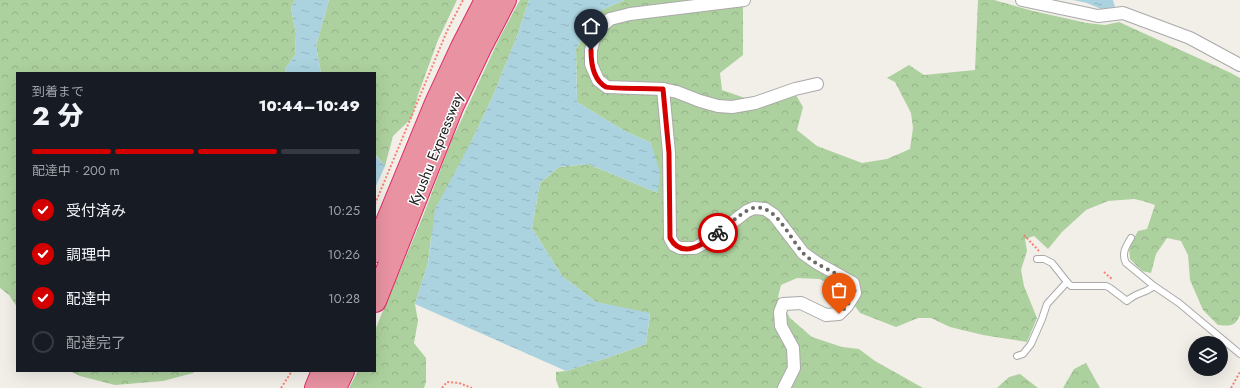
<!DOCTYPE html>
<html lang="ja">
<meta charset="utf-8">
<style>
body{margin:0;font-family:Jost,"Noto Sans JP",sans-serif;background:#20242c;color:#f1f3f6;height:100vh;display:flex;flex-direction:column;font-size:15px;white-space:nowrap}
*{box-sizing:border-box;margin:0}
p{font-size:13px;color:#9ea1a6}
.icon{flex:none;width:22px;height:22px;fill:none;stroke:currentColor;stroke-width:2;stroke-linecap:round;stroke-linejoin:round}
.map{position:relative;flex:1;overflow:hidden}
.panel{position:absolute;left:16px;top:72px;width:360px;height:300px;display:flex;flex-direction:column;background:#171b24;border-radius:0px;box-shadow:0 4px 16px #0002}
.panel>*{flex:none}
.controls{position:absolute;left:1188px;top:336px;display:grid;gap:8px}
.controls a{display:grid;place-items:center;width:40px;height:40px;border-radius:50%;background:#171b24;box-shadow:0 4px 16px #0002;font-size:20px}
.pin{position:absolute;display:grid;place-items:center;width:34px;height:34px;color:#fff;margin:-41px -17px;border-radius:50% 50% 50% 0;rotate:-45deg;box-shadow:0 0 4px #0007}
.pin .icon{rotate:45deg}
.courier{position:absolute;display:grid;place-items:center;width:40px;height:40px;margin:-20px;border:3px solid #d40000;border-radius:50%;background:#fff;color:#222;box-shadow:0 1px 5px #0007}
.summary em{font-style:normal;font-weight:800}
.summary div{display:flex;flex-direction:column-reverse}
.summary{display:flex;align-items:center;justify-content:space-between;height:68px;padding:0 16px}
h1{font-size:26px;font-weight:800;line-height:30px}
.bar{display:grid;grid-template-columns:repeat(4,1fr);gap:6px 4px;align-content:center;height:48px;padding:0 16px}
.bar i{height:5px;border-radius:3px;background:#363941}
.bar .current{background:#d40000}
.bar p{grid-column:span 4}
ol{padding:0 16px;list-style:none}
li{display:flex;align-items:center;gap:12px;height:44px}
li p{margin-inline-start:auto}
li .icon{padding:4px;border-radius:50%;background:#d40000;color:#fff;stroke-width:4}
li:last-child{color:#9ea1a6}
li i{width:22px;height:22px;border:2px solid #363941;border-radius:50%}
.map>svg:first-child{display:block}
.forest{fill:url(#forest-crowns)}
.water{fill:url(#water-ripples)}
.lines{fill:none;stroke-linecap:round;stroke-linejoin:round}
.service-casing{stroke:#a9a9a9;stroke-width:8}
.minor-casing{stroke:#a9a9a9;stroke-width:14}
.motorway-casing{stroke:#dc2a67;stroke-width:24}
.path{stroke:#fa8072;stroke-width:2;stroke-dasharray:2 2;stroke-linecap:butt}
.service{stroke:#fff;stroke-width:6}
.minor{stroke:#fff;stroke-width:12}
.motorway{stroke:#e892a2;stroke-width:22}
.done{stroke:#6b6a68;stroke-width:4;stroke-dasharray:0 7.2}
.route{stroke:#d40000;stroke-width:5}
.labels{text-anchor:middle;dominant-baseline:central;stroke-width:3;stroke-linejoin:round;paint-order:stroke}
.street-label{font-size:15px;fill:#222;stroke:#fff}
</style>
<div class="map">
<svg width="1240" height="388" viewBox="0 0 1240 388">
<defs>
<pattern id="forest-crowns" width="20" height="18" patternUnits="userSpaceOnUse"><rect width="20" height="18" fill="#add19e"/><path d="M2 6a3 3 0 1 1 6 0M12 15a3 3 0 1 1 6 0" fill="none" stroke="#95b388"/></pattern>
<pattern id="water-ripples" width="26" height="14" patternUnits="userSpaceOnUse"><rect width="26" height="14" fill="#aad3df"/><path d="M2 4q2-2 4 0t4 0M15 11q2-2 4 0t4 0" fill="none" stroke="#92b5bf"/></pattern>
</defs>
<rect width="100%" height="100%" fill="#f2efe9"/>
<!-- forest -->
<g class="forest">
<path d="M0,0H295L291,8L296,34L295,55L285,69L286,73H17V307L9,295L0,288Z"/>
<path d="M329,0H457L438,40L418,95L412,118L393,136L385,166L375,154V73H321L316,46Z"/>
<path d="M520,0H529L517,36L493,96L471,142L431,238L428,263L415,304L418,321L414,343L426,358V382L424,388H349L358,371H375V330L423,216L451,142L499,39Z"/>
<path d="M624,0H733L743,3V55L720,73L722,90L748,99L796,95L803,107L797,130L817,146L862,163L887,159L910,149L913,128L911,113L895,82L887,78L909,65L924,75L975,70L978,0H994L1033,11L1087,23L1105,25L1119,22L1231,73L1240,78V315C1235,327 1230,326 1218,325L1203,310L1190,280L1188,255L1181,241L1167,238L1156,254L1151,273L1142,271L1130,259L1129,247L1138,231L1147,229L1155,205L1143,201L1134,199L1108,201L1086,210L1062,232L1048,249L1034,236L1025,239L1027,251L1021,270L1024,286L1037,318L1027,342L983,335L950,327L931,318H918L896,327L860,313L843,290L819,279L797,278L781,285L778,297L790,318L812,337L842,347L859,349L875,361L923,388H559L556,380V372L566,371L610,357L646,344L650,314L596,302L562,276L532,228L540,183L559,167L588,164L658,193L651,143L623,130L577,102L576,49L598,12Z"/>
<path d="M1086,363L1100,388H1063L1074,369Z"/>
<path d="M70,371H194L193,373L163,381L115,385L80,376Z"/>
<path d="M1020,374L1038,388H997L1009,377Z"/>
</g>
<!-- water -->
<g class="water">
<path d="M295,0H329L316,46L321,73H286L285,69L295,55L296,34L291,8Z"/>
<path d="M529,0H624L598,12L576,49L577,102L623,130L651,143L660,173L658,193L588,164L559,167L540,183L532,228L562,276L596,302L650,313L646,344L610,357L566,371L415,304L428,263L435,209L471,142L493,96L517,36Z"/>
<path d="M1073,0H1113L1115,7L1101,9L1087,3Z"/>
<path d="M375,155L385,166L376,186L375,185Z"/>
</g>
<g class="lines">
<defs>
<g id="service">
<path d="M1131,238C1126,246 1121,254 1126,263L1154,286"/>
<path d="M1037,259H1044L1052,263L1067,282"/>
<path d="M1017,356L1023,354L1031,344L1042,319L1047,304L1067,282L1071,286H1106L1110,288L1127,301C1135,293 1146,293 1154,286L1179,303L1240,354"/>
</g>
<g id="minor">
<path d="M744,0L630,14L610,19L600,28L594,39L591,50V64L598,80L607,87L663,89L677,92L700,101L718,106L732,107L755,103L795,89L817,84"/>
<path d="M1022,0L1098,16L1123,13L1190,38L1240,65"/>
<path d="M663,89L669,153L670,238L674,245L680,248H695L709,240L747,211L754,208L765,209L774,215L803,253L817,263L853,283L855,293L847,306L839,314L826,315L801,303L783,304L780,312L781,326L793,348L794,368L784,388"/>
</g>
<g id="motorway">
<path d="M375,251L436,103L462,47L486,0"/>
<path d="M375,301L452,107L480,48L505,0"/>
<path d="M316,388L323,371"/>
<path d="M335,388L343,371"/>
</g>
</defs>
<!-- service casing -->
<use href="#service" class="service-casing"/>
<!-- minor casing -->
<use href="#minor" class="minor-casing"/>
<!-- motorway casing -->
<use href="#motorway" class="motorway-casing"/>
<!-- path -->
<g class="path">
<path d="M375,204L447,31L463,0"/>
<path d="M1024,235L1039,251"/>
<path d="M1104,272L1113,280"/>
<path d="M281,388L292,371"/>
<path d="M442,388L447,382L459,383L472,388"/>
<path d="M1231,388L1240,372"/>
</g>
<!-- service -->
<use href="#service" class="service"/>
<!-- minor -->
<use href="#minor" class="minor"/>
<!-- motorway -->
<use href="#motorway" class="motorway"/>
</g>
<g class="lines">
<!-- done -->
<path class="done" d="M718,233C728,226 737,216 748,210C773,197 789,238 803,253C814,265 838,273 852,283L855,292L847,306L839,314"/>
<!-- route -->
<path class="route" d="M591,50C591,63 593,80 606,87C611,89 654,88 663,89L669,153L670,238C682,260 704,244 718,233"/>
</g>
<g class="labels">
<!-- street labels -->
<g class="street-label">
<text transform="translate(436 149) rotate(-68)">Kyushu Expressway</text>
</g>
</g>
</svg>
<div class="controls">
<a><svg class="icon" aria-label="layers" viewBox="0 0 24 24"><path d="M12 4l9 5-9 5-9-5zM3 14l9 5 9-5"/></svg></a>
</div>
<div class="pin" style="left:839px;top:314px;background:#ea580c"><svg class="icon" aria-label="bag" viewBox="0 0 24 24"><path d="M5 8h14l-1 12H6zM9 8a3 3 0 0 1 6 0"/></svg></div>
<div class="pin" style="left:591px;top:50px;background:#1f2937"><svg class="icon" aria-label="home" viewBox="0 0 24 24"><path d="M3 11l9-7 9 7M6 9v11h12V9"/></svg></div>
<div class="courier" style="left:718px;top:233px"><svg class="icon" aria-label="bike" viewBox="0 0 24 24"><circle cx="6" cy="16" r="4"/><circle cx="18" cy="16" r="4"/><path d="M6 16l4-8h5l3 8M10 8l3 8H6M13 5h3"/></svg></div>
<section class="panel">
<div class="summary"><div><h1>2 分</h1><p>到着まで</p></div><em>10:44–10:49</em></div>
<div class="bar"><i class="current"></i><i class="current"></i><i class="current"></i><i></i><p>配達中 · 200 m</p></div>
<ol>
<li><svg class="icon" aria-label="check" viewBox="0 0 24 24"><path d="M5 12l5 5 9-10"/></svg>受付済み<p>10:25</p></li>
<li><svg class="icon" aria-label="check" viewBox="0 0 24 24"><path d="M5 12l5 5 9-10"/></svg>調理中<p>10:26</p></li>
<li><svg class="icon" aria-label="check" viewBox="0 0 24 24"><path d="M5 12l5 5 9-10"/></svg>配達中<p>10:28</p></li>
<li><i></i>配達完了</li>
</ol>
</section>
</div>
